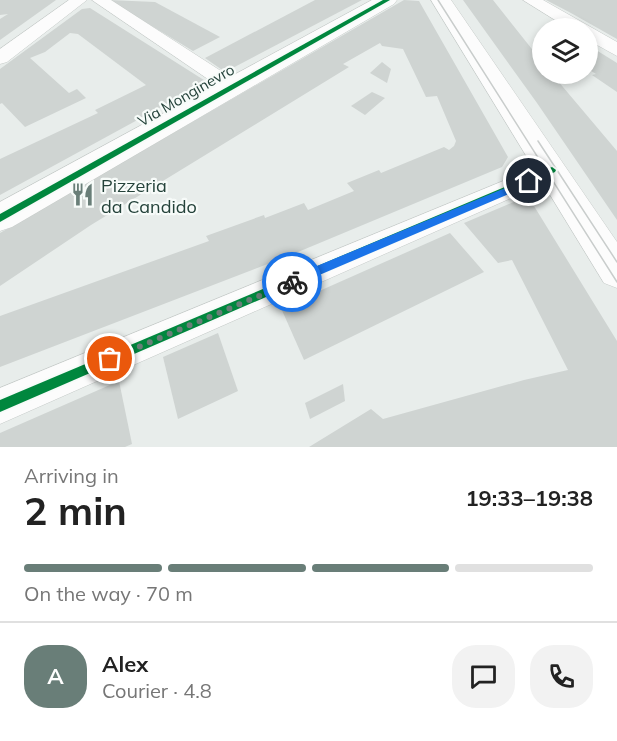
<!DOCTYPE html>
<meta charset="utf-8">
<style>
body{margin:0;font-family:Mulish,sans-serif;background:#f2f2f2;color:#222;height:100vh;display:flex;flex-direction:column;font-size:22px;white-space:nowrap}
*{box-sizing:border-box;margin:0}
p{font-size:20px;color:#767676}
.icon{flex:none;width:33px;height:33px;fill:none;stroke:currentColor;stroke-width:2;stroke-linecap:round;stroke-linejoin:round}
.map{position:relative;height:447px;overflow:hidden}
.drawer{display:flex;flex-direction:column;background:#fff;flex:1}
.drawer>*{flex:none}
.controls{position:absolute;left:532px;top:18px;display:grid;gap:12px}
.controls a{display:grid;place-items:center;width:66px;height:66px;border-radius:50%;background:#fff;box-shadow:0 3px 9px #0003;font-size:30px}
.pin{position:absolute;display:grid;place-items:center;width:51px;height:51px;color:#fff;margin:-26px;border:3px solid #fff;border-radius:50%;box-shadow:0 2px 6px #0007}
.courier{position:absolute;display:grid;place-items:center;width:60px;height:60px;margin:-30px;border:4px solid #1a73e8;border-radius:50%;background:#fff;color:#222;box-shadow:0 2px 8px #0007}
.head em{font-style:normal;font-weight:700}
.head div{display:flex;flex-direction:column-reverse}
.head{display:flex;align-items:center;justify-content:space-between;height:102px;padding:0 24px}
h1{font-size:39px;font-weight:700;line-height:45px}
.bar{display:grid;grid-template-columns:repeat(4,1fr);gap:9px 6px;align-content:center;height:72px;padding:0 24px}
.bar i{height:8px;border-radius:4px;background:#e0e0e0}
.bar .active{background:#697e78}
.bar p{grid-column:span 4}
.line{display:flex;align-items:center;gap:15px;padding:0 24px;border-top:2px solid #e0e0e0}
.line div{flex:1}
.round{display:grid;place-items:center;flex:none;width:63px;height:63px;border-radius:24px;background:#f2f2f2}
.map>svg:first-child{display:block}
.building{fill:#cfd4d2}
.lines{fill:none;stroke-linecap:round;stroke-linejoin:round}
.minor-casing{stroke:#c5cac8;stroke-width:1}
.tertiary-casing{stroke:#c5cac8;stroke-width:1}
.minor{fill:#fcfcfc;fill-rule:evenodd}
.tertiary{fill:#fcfcfc;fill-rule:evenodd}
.tram{stroke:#c9cdcc;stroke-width:1.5}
.cycleway-casing{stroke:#f7fbf9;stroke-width:4}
.cycleway{fill:#00873e;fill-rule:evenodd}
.route{fill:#1a73e8}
.done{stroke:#697e78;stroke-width:6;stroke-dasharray:0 10.8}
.labels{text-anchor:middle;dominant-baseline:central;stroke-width:4.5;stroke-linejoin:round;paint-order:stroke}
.far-street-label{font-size:15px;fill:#24423a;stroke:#f7fbf9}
.poi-label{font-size:18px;fill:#24423a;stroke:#f7fbf9;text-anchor:start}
</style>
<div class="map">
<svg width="617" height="447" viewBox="0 0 617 447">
<rect width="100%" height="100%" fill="#e8edeb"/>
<!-- building -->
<g class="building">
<path d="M0,0H56L0,40V19L8,14L0,15Z"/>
<path d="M109,0L155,2L220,37L193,51Z"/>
<path d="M315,0H362L225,72L205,58Z"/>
<path d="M404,0L419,1L508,157L502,167L286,257L0,367V316L209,241L206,236L264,215L265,218L304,203L308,210L354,191L347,183L379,170L381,173L444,147L449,150L454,146L456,141L437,96L426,97L403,49L382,46L380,43L343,64L349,67L91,225L0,286V233Z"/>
<path d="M463,0H493L543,63V74H552L617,151V220L537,103Z"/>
<path d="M546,0H617V39L571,13Z"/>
<path d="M90,8L207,82L0,195V159L98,113L95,110L146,85L78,34L70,33L45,52L30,58L69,93L77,89L86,98L25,127L2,103L0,104V69L82,9Z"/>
<path d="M588,45L617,63V92L592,75L596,74L588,69Z"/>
<path d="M382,62L391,69L387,83L370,73Z"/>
<path d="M372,92L385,98L365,115L351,106Z"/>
<path d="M516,201L534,206L617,341V447H309L371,409L383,419L524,380L568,370L512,260L498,263L464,223Z"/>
<path d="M450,233L484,272L304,360L281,308Z"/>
<path d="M218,333L238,391L178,419L163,357Z"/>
<path d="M119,381L132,444L125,447H0V433Z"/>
<path d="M343,384L345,401L310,419L305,403Z"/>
</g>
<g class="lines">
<defs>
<g id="minor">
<path d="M69,0H87L7,62L0,64V49Z"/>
<path d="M92,0H111L238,82L241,86L238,90L231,92L224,90Z"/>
<path d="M523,0H543L617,42V56L588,40V28H568Z"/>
<path d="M552,161L561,164L564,170L561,176L0,424V388Z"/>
</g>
<g id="tertiary">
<path d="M372,0H397L394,4L12,227L0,231V202Z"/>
<path d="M431,0H451L617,242V288L604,283Z"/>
</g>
</defs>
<!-- minor casing -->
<use href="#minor" class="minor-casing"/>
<!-- tertiary casing -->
<use href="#tertiary" class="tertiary-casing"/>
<!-- minor -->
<use href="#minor" class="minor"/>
<!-- tertiary -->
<use href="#tertiary" class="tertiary"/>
<!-- tram -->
<g class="tram">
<path d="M438,0L617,282"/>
<path d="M538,141L617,262"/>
</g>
<defs>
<g id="cycleway">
<path d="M383,0H390L0,222V214Z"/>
<path d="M552,167L556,170L555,172L0,412V400Z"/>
</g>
</defs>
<!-- cycleway casing -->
<use href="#cycleway" class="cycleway-casing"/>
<!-- cycleway -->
<use href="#cycleway" class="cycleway"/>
</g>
<!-- route -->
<path class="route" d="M529,178L532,179V184L296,285L292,287L286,282L288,278Z"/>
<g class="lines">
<!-- done -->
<path class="done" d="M110,359L292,282"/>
</g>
<!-- icons -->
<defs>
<symbol id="restaurant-bare" viewBox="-9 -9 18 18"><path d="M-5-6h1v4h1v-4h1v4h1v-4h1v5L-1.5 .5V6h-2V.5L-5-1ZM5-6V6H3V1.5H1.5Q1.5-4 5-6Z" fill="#697e78" stroke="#f7fbf9" stroke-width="2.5" paint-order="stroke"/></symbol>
</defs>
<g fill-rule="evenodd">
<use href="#restaurant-bare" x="66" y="178" width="33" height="33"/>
</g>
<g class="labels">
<!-- far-street labels -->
<g class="far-street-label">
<text transform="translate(186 95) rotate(-30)">Via Monginevro</text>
</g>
<!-- poi labels -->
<g class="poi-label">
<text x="101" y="185">Pizzeria<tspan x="101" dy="21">da Candido</tspan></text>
</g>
</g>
</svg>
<div class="controls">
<a><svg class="icon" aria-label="layers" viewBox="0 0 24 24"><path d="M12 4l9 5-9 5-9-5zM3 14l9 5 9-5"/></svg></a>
</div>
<div class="pin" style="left:110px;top:359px;background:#ea580c"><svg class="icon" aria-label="bag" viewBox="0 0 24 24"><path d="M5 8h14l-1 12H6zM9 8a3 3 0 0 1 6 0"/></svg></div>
<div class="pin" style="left:529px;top:181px;background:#1f2937"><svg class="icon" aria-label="home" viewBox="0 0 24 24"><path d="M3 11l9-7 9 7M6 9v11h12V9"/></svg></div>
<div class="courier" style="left:292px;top:282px"><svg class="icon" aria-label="bike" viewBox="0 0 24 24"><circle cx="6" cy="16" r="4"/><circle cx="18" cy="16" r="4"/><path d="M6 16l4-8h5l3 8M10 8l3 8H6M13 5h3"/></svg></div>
</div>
<section class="drawer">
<div class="head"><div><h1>2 min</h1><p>Arriving in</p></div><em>19:33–19:38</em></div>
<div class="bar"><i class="active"></i><i class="active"></i><i class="active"></i><i></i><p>On the way · 70 m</p></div>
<div class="line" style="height:108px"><b class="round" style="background:#697e78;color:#fff">A</b><div><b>Alex</b><p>Courier · 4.8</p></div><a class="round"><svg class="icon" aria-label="chat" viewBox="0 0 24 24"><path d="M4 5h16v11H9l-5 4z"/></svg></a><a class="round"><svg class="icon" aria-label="phone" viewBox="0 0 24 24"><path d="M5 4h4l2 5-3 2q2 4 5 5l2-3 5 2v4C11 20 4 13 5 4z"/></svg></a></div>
</section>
